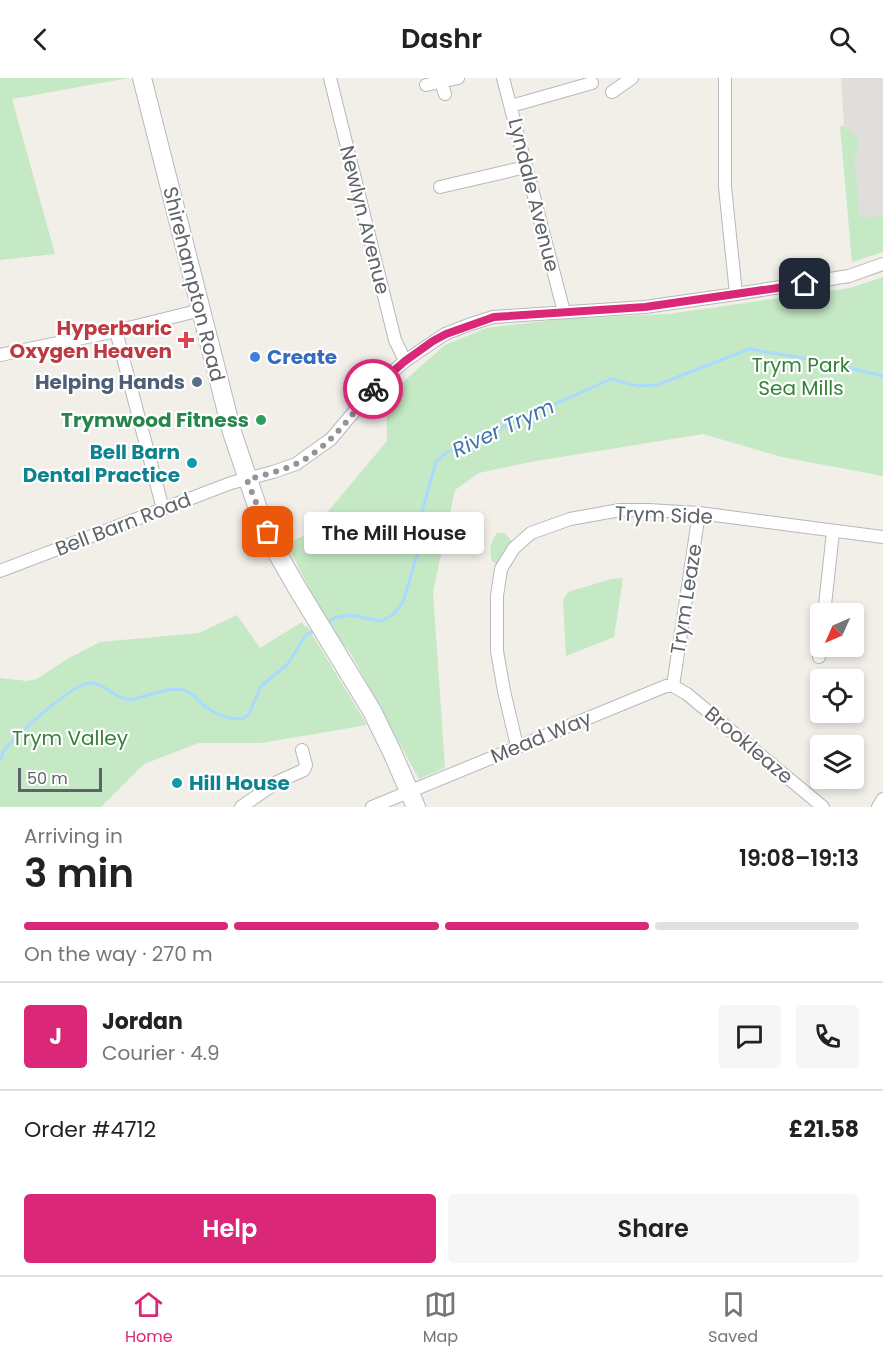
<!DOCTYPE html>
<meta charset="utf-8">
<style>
body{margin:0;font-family:Poppins,sans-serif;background:#f6f6f6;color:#222;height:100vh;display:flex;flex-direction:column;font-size:22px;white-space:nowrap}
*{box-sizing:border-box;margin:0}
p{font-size:20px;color:#767676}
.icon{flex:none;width:33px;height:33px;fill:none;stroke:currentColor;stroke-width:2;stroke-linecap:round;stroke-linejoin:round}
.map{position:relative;height:729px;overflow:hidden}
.drawer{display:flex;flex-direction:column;background:#fff;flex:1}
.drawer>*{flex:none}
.needle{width:39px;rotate:225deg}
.controls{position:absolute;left:810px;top:525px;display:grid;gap:12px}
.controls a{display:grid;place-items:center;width:54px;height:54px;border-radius:6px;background:#fff;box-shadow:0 3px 9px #0003;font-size:30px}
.scale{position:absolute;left:18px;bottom:15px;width:84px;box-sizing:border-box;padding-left:6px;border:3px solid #5f6368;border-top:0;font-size:16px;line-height:21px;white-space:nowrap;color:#5f6368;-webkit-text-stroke:4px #fff;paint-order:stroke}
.pin{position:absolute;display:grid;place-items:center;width:51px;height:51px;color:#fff;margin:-26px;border-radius:12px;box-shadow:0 3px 9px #0006}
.courier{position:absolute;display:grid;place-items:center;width:60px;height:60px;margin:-30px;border:4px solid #db2777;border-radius:50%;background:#fff;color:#222;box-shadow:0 2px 8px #0007}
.bubble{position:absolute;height:42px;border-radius:6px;background:#fff;box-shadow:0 3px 9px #0003;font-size:20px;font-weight:600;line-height:42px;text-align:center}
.summary em{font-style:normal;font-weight:600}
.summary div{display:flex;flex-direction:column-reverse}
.summary{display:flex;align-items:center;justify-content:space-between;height:102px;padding:0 24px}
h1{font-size:39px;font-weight:600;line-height:45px}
.bar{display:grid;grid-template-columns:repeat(4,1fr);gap:9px 6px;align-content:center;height:72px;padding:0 24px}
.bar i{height:8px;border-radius:4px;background:#e0e0e0}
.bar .selected{background:#db2777}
.bar p{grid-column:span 4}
.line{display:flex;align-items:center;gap:15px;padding:0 24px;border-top:2px solid #e0e0e0}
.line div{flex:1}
.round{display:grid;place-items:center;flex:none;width:63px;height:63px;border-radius:6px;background:#f6f6f6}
.cta{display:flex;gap:12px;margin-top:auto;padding:12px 24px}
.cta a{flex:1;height:69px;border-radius:6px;background:#db2777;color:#fff;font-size:24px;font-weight:600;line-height:69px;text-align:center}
.cta a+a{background:#f6f6f6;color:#222}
header{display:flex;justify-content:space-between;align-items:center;height:78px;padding:0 24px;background:#fff;font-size:27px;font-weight:600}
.tabs{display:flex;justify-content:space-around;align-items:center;height:84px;border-top:2px solid #e0e0e0;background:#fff;font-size:16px;color:#767676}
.tabs a{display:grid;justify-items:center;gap:3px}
.tabs .selected{color:#db2777}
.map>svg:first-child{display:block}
.industrial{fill:#e0deda}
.green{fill:#c5e8c5}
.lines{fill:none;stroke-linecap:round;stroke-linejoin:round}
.stream{stroke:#aadaff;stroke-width:3}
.street-casing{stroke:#b5b8bc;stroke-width:14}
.secondary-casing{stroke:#b6babf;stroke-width:20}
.street{stroke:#fff;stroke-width:12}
.secondary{stroke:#fff;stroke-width:18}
.done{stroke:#929495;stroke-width:6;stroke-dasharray:0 10.8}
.route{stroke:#db2777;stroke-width:8}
.health-dot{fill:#e0444e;stroke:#fff;stroke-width:2}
.shop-dot{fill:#3f7fe0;stroke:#fff;stroke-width:2}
.service-dot{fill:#5c6f8a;stroke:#fff;stroke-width:2}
.leisure-dot{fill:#2e9e5b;stroke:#fff;stroke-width:2}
.culture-dot{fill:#0f9aa8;stroke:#fff;stroke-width:2}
.labels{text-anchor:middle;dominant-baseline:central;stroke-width:4.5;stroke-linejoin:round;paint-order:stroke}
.street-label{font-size:20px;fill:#5f6368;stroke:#fff}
.health-label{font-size:20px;font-weight:bold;fill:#be3a42;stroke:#fff;text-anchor:end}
.shop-label{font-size:20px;font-weight:bold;fill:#366cbe;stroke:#fff;text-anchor:start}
.park-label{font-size:20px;fill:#348238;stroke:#fff}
.service-label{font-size:20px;font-weight:bold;fill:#4e5e75;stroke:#fff;text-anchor:end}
.leisure-label{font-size:20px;font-weight:bold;fill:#27864d;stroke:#fff;text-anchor:end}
.culture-label{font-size:20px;font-weight:bold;fill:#0d838f;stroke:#fff;text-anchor:end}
.water-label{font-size:21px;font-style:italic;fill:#4174aa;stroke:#fff}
</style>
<header><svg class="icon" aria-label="back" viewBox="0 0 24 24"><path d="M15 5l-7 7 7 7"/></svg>Dashr<svg class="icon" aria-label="search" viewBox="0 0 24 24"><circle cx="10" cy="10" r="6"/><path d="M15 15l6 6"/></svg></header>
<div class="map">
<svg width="883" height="729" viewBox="0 0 883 729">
<rect width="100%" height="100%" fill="#f1efe8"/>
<!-- industrial -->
<path class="industrial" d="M841,0H883V138L860,141L853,77H857V59L844,47Z"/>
<!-- green -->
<g class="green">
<path d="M0,0H129L12,21L55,176L0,182Z"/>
<path d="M844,47L857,59L858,77H854L860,140L883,138V174L852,184L840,49Z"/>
<path d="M883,199V398L782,379L703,356L530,384L479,395L455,412L433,514L445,690L419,701L351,576L327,546L287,466L311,454L387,363L386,319L445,267L487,250L563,241L668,236L850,210Z"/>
<path d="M497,455H504L512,463L496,486L492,483C489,472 490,464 497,455Z"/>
<path d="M623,500L614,559L566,578L563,522L568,514L611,501Z"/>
<path d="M237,537L260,570L302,544L305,549L307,548L367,647L261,665H199L144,686L101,729H0V600L27,603L37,601L67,581L100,564L199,555Z"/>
</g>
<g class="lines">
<!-- stream -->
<g class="stream">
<path d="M327,545L334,540L349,537L380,543L393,537L403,524L417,477L418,448L436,384L447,374L611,301L638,308L657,307L749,271L815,282L883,298"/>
<path d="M0,682C2,678 3,674 6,670C18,656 76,602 92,605C108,608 117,623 133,621C149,618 171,607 187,613C193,615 197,621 201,625C214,637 225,640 242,641L249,636L261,608L288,586L305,558L316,551"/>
</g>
<defs>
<g id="street">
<path d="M330,0L395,262L405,283"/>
<path d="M503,0L564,234"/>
<path d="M725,0V109L736,216"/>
<path d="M441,4L445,16"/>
<path d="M426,7L458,0"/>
<path d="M612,14L632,0"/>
<path d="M511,28L592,5"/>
<path d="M440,109L526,89"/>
<path d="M116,253L163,431"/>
<path d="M0,277L116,253L201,232"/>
<path d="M0,493L231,405L273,394L296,386L331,361L374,310L405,283L445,256L468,247L493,239L645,229L736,216L849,198L883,186"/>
<path d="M824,536L833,454"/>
<path d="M819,579L820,567"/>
<path d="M673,608L687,616L823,729"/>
<path d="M673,608L699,435"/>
<path d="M517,668L504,613L497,573V518L501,491L514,470L531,455L570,441L620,432H648L699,435L883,459"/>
<path d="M241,729L277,704L304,692L306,687L302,672"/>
<path d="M372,729L666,608H673"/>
<path d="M878,729L883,721"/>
</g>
<path id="secondary" d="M142,0L232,354L260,437L275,471L296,508L372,633L392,674L416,729"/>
</defs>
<!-- street casing -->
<use href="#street" class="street-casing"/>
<!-- secondary casing -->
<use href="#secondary" class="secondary-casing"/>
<!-- street -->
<use href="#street" class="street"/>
<!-- secondary -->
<use href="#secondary" class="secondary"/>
</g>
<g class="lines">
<!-- done -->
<path class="done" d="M268,454L247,402C263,397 281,393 296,386C329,370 350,339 373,311"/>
<!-- route -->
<path class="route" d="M373,311L405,283L433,263L446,256L494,239L645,229L805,206"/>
</g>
<!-- markers -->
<path class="health-dot" d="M183 253h6v6h6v6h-6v6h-6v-6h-6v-6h6z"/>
<circle class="shop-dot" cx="255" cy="279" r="6"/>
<circle class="service-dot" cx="197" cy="304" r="6"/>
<circle class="leisure-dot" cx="261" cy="342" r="6"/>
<g class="culture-dot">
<circle cx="192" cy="385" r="6"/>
<circle cx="177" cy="705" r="6"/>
</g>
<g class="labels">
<!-- street labels -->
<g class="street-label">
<text transform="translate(534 117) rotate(76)">Lyndale Avenue</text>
<text transform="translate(365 142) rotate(76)">Newlyn Avenue</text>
<text transform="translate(194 206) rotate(76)">Shirehampton Road</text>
<text transform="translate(664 437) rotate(2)">Trym Side</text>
<text transform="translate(123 446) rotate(-21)">Bell Barn Road</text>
<text transform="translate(686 521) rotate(-81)">Trym Leaze</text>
<text transform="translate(541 659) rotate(-22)">Mead Way</text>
<text transform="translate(749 667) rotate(40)">Brookleaze</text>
</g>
<!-- health labels -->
<g class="health-label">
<text x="172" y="250">Hyperbaric<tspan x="172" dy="23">Oxygen Heaven</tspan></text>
</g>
<!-- shop labels -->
<g class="shop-label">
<text x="267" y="279">Create</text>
</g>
<!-- park labels -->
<g class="park-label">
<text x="801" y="287">Trym Park<tspan x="801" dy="23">Sea Mills</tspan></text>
<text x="70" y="660">Trym Valley</text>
</g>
<!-- service labels -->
<g class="service-label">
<text x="185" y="304">Helping Hands</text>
</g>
<!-- leisure labels -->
<g class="leisure-label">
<text x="249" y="342">Trymwood Fitness</text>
</g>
<!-- culture labels -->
<g class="culture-label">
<text x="180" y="374">Bell Barn<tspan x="180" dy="23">Dental Practice</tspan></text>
<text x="189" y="705" text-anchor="start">Hill House</text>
</g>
<!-- water labels -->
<g class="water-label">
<text transform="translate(503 350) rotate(-25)">River Trym</text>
</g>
</g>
</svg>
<div class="controls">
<a><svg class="needle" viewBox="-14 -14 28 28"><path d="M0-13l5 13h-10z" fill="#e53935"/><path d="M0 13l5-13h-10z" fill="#767676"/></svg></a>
<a><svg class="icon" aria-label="locate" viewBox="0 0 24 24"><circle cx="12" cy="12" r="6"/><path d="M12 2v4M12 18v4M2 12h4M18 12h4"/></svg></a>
<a><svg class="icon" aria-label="layers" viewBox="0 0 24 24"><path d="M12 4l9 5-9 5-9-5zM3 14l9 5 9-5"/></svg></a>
</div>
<div class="scale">50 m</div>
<div class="pin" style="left:268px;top:454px;background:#ea580c"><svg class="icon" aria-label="bag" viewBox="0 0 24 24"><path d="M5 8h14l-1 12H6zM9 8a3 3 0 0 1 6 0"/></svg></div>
<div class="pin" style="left:805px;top:206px;background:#1f2937"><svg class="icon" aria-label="home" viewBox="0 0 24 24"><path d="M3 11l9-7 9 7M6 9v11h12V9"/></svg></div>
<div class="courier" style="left:373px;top:311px"><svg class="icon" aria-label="bike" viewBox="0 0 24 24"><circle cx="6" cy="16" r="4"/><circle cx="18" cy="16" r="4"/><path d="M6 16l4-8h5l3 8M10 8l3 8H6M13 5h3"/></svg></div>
<div class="bubble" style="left:304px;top:434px;width:180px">The Mill House</div>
</div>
<section class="drawer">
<div class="summary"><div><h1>3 min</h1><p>Arriving in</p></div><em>19:08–19:13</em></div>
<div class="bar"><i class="selected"></i><i class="selected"></i><i class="selected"></i><i></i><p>On the way · 270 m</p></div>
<div class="line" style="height:108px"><b class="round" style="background:#db2777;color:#fff">J</b><div><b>Jordan</b><p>Courier · 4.9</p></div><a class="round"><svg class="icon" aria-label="chat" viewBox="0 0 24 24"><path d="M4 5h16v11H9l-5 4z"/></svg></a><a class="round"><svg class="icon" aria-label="phone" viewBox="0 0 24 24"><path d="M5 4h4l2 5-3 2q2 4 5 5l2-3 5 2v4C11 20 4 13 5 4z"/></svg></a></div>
<div class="line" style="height:78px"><div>Order #4712</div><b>£21.58</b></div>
<div class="cta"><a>Help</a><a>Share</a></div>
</section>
<nav class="tabs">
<a class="selected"><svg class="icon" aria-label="home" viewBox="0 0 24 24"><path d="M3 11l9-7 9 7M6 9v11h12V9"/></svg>Home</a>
<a><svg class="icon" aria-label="map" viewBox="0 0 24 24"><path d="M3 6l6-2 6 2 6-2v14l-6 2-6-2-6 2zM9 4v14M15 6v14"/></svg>Map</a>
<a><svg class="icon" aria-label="saved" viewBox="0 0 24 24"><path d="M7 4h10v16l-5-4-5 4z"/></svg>Saved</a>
</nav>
